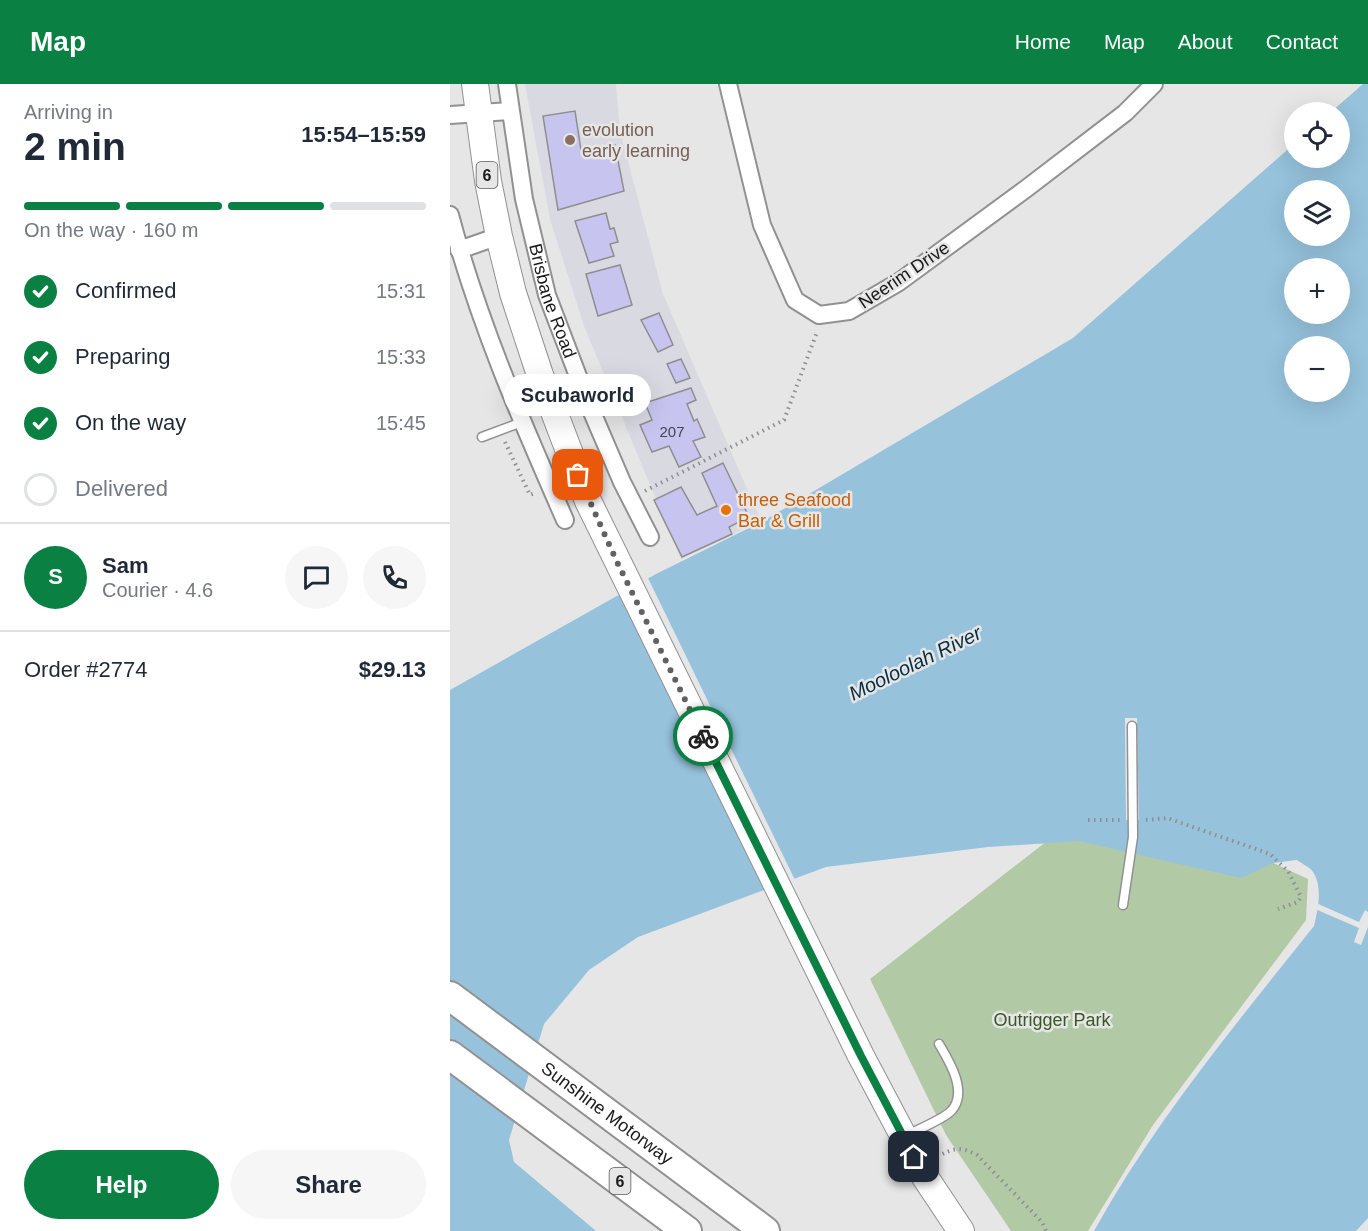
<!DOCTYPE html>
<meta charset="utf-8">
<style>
body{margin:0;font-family:Arial,sans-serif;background:#f6f6f7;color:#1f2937;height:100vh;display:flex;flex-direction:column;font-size:22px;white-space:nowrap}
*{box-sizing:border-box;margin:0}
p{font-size:20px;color:#747a83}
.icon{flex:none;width:33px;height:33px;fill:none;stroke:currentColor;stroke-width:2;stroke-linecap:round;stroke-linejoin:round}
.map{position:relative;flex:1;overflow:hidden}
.side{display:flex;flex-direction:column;background:#fff;width:450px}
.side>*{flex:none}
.controls{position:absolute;left:834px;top:18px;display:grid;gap:12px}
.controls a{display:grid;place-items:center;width:66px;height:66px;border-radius:50%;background:#fff;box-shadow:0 6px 24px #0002;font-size:30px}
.pin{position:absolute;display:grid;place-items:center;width:51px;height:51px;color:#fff;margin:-26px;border-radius:12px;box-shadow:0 3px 9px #0006}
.courier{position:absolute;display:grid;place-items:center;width:60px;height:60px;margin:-30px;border:4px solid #0b8043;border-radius:50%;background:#fff;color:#222;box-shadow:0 2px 8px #0007}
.bubble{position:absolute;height:42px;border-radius:21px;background:#fff;box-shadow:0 6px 24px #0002;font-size:20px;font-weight:600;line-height:42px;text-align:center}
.headline em{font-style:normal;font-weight:600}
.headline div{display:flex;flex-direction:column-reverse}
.headline{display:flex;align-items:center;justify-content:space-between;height:102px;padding:0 24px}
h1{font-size:39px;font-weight:600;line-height:45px}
.bar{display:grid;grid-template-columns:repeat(4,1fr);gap:9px 6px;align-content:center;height:72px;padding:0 24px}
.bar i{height:8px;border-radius:4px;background:#e0e1e3}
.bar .on{background:#0b8043}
.bar p{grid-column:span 4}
.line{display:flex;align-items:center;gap:15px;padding:0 24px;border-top:2px solid #e0e1e3}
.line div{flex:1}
.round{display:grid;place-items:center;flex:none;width:63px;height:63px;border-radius:32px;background:#f6f6f7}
ol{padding:0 24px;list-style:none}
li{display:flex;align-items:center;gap:18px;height:66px}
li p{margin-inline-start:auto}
li .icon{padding:6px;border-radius:50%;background:#0b8043;color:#fff;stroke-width:4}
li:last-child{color:#747a83}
li i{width:33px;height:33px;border:3px solid #e0e1e3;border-radius:50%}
.button{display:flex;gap:12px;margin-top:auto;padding:12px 24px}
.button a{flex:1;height:69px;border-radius:36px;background:#0b8043;color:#fff;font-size:24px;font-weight:600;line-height:69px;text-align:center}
.button a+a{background:#f6f6f7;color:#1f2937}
header{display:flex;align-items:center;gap:36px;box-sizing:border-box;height:84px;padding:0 30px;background:#0b8043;color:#fff}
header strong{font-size:28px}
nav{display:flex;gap:33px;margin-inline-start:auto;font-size:21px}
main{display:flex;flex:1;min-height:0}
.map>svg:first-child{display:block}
.built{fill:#d9d9e2}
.green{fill:#b2c9a5}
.water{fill:#96c2dc;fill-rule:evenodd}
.pier{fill:#e6e6e7}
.building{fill:#c7c4ef;stroke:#8e8e8f;stroke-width:1.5}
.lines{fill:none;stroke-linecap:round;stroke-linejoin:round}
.service-casing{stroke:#919193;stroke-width:11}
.minor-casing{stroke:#919193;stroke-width:20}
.primary-casing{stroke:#919193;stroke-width:28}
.motorway-casing{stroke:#919193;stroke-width:32}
.path{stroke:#8e8e8f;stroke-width:4;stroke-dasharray:1.5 4.5;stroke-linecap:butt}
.service{stroke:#fff;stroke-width:8}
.minor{stroke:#fff;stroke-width:16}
.primary{stroke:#fff;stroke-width:26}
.motorway{stroke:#fff;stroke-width:28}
.done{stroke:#616162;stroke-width:6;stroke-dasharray:0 10.8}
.route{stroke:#0b8043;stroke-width:8}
.education-dot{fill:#8d6e63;stroke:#e6e6e7;stroke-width:2}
.food-dot{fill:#e8710a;stroke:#e6e6e7;stroke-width:2}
.labels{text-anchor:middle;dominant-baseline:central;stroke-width:5;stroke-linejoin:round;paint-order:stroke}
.number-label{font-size:15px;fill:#454450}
.shield{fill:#e6e6e7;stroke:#575758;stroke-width:1.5}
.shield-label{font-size:16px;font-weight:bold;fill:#1a1a1b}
.education-label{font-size:18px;fill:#785e54;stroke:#e6e6e7;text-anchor:start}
.street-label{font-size:18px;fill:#1a1a1b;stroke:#e6e6e7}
.food-label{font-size:18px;fill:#c56008;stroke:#e6e6e7;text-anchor:start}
.park-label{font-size:18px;fill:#385821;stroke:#e6e6e7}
.water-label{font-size:20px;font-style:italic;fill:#072f41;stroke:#e6e6e7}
</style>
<header>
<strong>Map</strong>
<nav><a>Home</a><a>Map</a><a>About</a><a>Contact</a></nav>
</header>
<main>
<section class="side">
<div class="headline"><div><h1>2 min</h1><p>Arriving in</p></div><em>15:54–15:59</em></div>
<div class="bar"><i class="on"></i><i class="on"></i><i class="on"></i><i></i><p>On the way · 160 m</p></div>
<ol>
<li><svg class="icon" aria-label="check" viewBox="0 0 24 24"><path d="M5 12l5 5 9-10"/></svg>Confirmed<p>15:31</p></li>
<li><svg class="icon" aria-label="check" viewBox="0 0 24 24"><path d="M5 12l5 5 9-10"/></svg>Preparing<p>15:33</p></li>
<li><svg class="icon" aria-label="check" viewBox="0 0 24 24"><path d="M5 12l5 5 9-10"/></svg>On the way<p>15:45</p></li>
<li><i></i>Delivered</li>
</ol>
<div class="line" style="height:108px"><b class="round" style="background:#0b8043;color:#fff">S</b><div><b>Sam</b><p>Courier · 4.6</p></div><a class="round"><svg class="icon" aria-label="chat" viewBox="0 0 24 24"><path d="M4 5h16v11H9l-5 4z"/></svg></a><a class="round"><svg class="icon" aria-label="phone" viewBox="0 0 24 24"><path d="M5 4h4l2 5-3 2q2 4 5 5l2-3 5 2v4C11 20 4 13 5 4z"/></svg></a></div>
<div class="line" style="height:78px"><div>Order #2774</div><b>$29.13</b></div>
<div class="button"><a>Help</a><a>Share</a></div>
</section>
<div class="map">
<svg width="918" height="1147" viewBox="0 0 918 1147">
<rect width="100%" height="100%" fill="#e6e6e7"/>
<!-- built -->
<path class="built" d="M75,0H166L170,47L213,210L311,437L231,475L134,242L100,135Z"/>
<!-- green -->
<path class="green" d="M704,724L858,795L856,836L703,1041L638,1147H561L496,1051L420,895L638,725Z"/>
<!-- water -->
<path class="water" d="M913,0H918V1134L906,1147H644C705,1037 786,940 864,842C868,825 873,803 863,788C860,783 852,780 847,776L823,779L791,794L629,757L538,763L376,783L188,853L139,886L94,940L59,1056L64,1078L146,1147H0V606L206,490L315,436L623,254L844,60V74H890V28H881ZM844,106H890V152H844ZM844,184H890V230H844ZM844,262H890V308H844Z"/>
<!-- pier -->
<g class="pier">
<path d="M197,492L346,798L317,808L169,507Z"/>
<path d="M675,634H687L689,736H676Z"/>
<path d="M866,819L909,838L915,826L918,828V843L911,861L904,858L909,844L865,825Z"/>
</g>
<!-- building -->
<g class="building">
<path d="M125,27L131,66L165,61L174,107L108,126L93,32Z"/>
<path d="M156,129L160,145L164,144L168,158L160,160L164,172L139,179L125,137Z"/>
<path d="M170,181L182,221L148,232L136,190Z"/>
<path d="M209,229L223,261L208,268L191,236Z"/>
<path d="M231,275L240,294L226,299L217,280Z"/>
<path d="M241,304L246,316L237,320L244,337L247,335L255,353L243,357L251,373L229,383L219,362L202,368L190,341L202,336L195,319Z"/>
<path d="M273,379L299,433L279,443L282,450L232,473L204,416L231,403L247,431L267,422L252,389Z"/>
</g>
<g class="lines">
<defs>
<g id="service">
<path d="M32,353L72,338"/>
<path d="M673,821L683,753L682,642"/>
<path d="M455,1052C465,1047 496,1034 502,1026C518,1007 499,977 489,960"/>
</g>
<g id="minor">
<path id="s1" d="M57,0L74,115L97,211L139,321L172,398L200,453"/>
<path d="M278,0L312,141L345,216L369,231L399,227L449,198L577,104L675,29L704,0"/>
<path d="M0,31L60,27"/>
<path d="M0,131C28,237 71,336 115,436"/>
<path d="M9,166L49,152"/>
</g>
<path id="primary" d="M25,0L38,97L49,152L63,209L90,291L138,417L411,972L475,1093L511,1147"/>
<g id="motorway">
<path id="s2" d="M0,912L315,1147"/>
<path d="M0,971L237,1147"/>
</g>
</defs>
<!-- service casing -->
<use href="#service" class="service-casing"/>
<!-- minor casing -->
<use href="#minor" class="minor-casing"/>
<!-- primary casing -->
<use href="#primary" class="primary-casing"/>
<!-- motorway casing -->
<use href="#motorway" class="motorway-casing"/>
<!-- path -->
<g class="path">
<path d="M55,358L80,411L85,409"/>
<path d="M195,407L334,336L367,248"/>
<path d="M638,736H670"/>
<path d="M696,736L717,734L820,770L838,787L851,813L848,818L828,825"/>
<path d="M487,1073C503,1064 511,1062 527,1071L592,1138L596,1147"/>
</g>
<!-- service -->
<use href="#service" class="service"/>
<!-- minor -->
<use href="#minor" class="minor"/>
<!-- primary -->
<use href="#primary" class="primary"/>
<!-- motorway -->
<use href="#motorway" class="motorway"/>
</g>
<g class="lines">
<!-- done -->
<path class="done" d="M128,391L167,478L253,652"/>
<!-- route -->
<path class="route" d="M253,652L411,972L464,1073"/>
</g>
<!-- markers -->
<circle class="education-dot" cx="120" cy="56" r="6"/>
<circle class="food-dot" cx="276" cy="426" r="6"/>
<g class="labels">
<!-- number labels -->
<g class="number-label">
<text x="222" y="347">207</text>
</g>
<!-- shield labels -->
<g class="shield">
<rect x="26.5" y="78" width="21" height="26" rx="4.5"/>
<rect x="159.5" y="1084" width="21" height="26" rx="4.5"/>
</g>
<g class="shield-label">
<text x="37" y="91">6</text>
<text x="170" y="1097">6</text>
</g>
<!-- education labels -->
<g class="education-label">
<text x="132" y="46">evolution<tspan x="132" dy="21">early learning</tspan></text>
</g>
<!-- street labels -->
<g class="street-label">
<text transform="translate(454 191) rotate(-34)">Neerim Drive</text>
<text stroke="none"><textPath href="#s1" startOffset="222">Brisbane Road</textPath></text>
<text stroke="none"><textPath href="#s2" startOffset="196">Sunshine Motorway</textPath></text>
</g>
<!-- food labels -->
<g class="food-label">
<text x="288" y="416">three Seafood<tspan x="288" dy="21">Bar &amp; Grill</tspan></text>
</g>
<!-- park labels -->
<g class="park-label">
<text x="602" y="936">Outrigger Park</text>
</g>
<!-- water labels -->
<g class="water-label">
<text transform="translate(465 579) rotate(-26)">Mooloolah River</text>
</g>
</g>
</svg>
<div class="controls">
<a><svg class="icon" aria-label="locate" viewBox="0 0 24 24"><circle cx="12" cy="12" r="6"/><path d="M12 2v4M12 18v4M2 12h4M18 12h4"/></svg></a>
<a><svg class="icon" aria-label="layers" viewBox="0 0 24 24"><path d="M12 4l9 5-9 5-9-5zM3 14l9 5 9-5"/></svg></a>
<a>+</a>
<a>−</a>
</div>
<div class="pin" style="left:128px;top:391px;background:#ea580c"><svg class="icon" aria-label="bag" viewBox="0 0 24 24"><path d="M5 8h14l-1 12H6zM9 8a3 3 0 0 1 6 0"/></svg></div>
<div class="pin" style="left:464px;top:1073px;background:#1f2937"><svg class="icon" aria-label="home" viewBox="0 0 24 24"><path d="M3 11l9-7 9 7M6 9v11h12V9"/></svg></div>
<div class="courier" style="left:253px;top:652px"><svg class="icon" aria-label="bike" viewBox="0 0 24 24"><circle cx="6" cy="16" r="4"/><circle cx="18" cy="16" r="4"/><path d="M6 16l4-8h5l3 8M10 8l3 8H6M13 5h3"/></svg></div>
<div class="bubble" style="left:54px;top:290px;width:147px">Scubaworld</div>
</div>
</main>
